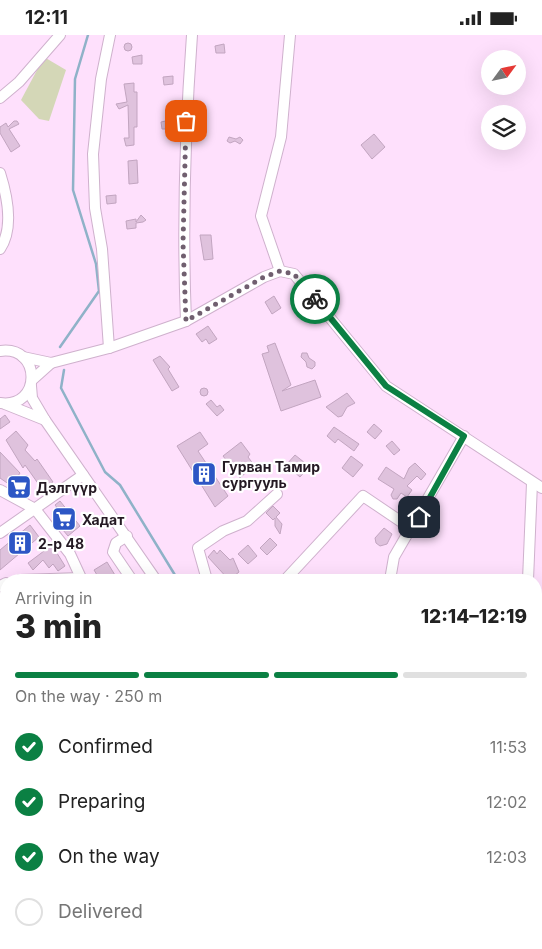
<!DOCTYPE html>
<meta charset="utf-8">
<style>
body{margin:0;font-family:Inter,sans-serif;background:#f2f2f2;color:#222;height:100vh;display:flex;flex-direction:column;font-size:19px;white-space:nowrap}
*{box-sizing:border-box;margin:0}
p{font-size:16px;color:#767676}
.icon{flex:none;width:28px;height:28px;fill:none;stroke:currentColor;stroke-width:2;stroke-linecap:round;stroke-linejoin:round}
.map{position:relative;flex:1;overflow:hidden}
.side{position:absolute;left:0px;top:539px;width:542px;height:376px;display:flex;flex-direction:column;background:#fff;border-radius:20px 20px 0 0;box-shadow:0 5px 20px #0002}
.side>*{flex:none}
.needle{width:32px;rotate:57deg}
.tools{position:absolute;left:481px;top:15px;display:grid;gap:10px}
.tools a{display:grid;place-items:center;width:45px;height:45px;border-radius:50%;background:#fff;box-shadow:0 5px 20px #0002;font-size:25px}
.pin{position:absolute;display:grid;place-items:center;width:42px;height:42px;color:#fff;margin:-21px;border-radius:10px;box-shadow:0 2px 8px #0006}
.courier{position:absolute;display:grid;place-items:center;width:50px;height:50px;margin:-25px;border:4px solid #0b8043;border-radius:50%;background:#fff;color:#222;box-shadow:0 1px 6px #0007}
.overview em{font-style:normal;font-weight:800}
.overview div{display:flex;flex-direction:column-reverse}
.overview{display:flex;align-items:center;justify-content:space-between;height:85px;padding:0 15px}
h1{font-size:32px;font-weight:800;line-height:38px}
.bar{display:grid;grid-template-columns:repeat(4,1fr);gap:8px 5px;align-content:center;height:60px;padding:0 15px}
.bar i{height:6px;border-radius:4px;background:#e0e0e0}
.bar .on{background:#0b8043}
.bar p{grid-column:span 4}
ol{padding:0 15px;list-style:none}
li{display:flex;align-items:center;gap:15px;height:55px}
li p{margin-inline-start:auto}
li .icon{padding:5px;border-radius:50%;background:#0b8043;color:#fff;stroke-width:4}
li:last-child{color:#767676}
li i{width:28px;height:28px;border:2px solid #e0e0e0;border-radius:50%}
.status{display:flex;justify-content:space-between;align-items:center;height:35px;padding:0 25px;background:#fff;direction:ltr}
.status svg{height:14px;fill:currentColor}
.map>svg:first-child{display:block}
.built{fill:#f9d4f6}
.green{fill:#d4d7b7}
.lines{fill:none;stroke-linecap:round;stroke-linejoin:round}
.stream{stroke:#8fb2c8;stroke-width:2.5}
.building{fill:#dfc2dd;stroke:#c2a5c0}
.minor-casing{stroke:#cfb1cd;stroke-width:12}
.minor{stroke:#fff;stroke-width:10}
.done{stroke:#705f6f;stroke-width:5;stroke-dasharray:0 9}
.route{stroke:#0b8043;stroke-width:6}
.labels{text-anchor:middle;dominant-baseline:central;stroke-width:4.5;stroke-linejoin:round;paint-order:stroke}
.poi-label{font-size:14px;font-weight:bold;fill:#241923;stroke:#fff;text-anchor:start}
</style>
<div class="status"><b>12:11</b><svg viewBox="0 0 49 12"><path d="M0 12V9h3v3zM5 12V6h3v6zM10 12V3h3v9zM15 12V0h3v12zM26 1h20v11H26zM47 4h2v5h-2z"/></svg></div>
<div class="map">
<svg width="542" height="914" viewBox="0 0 542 914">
<rect width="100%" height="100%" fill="#fee0fc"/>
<!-- built -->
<path class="built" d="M6,568V649L0,653V572Z"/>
<!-- green -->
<g class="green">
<path d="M44,22L66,35L49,86L39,84L21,65Z"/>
<path d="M385,909H522L525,914H388Z"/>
</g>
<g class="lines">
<!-- stream -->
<g class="stream">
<path d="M60,312L99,256L96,229L73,155L75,44L88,0"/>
<path d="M64,335L61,353L105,437L120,450L178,545"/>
<path d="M391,909L394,914"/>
</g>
</g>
<!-- building -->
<g class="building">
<circle cx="128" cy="12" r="4"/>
<path d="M224,9L225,18H216L215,11Z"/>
<path d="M142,20V29H133L132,22Z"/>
<path d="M173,41V49L164,50L163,42Z"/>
<path d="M134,48V57H137V92H134V110L126,111L124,103H129L128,70L119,74L116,69L127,67L124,49Z"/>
<path d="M170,85L171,94H162L161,87Z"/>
<path d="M14,86H17L19,89L9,94L20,111L11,117L0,98V92L6,88L8,92Z"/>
<path d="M374,99L385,112L372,124L361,110Z"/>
<path d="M229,102L236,104L240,102L243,105L240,109L235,106L230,108L227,106Z"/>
<path d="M137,125L138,148L129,149L128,126Z"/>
<path d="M116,160V168L107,169L106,161Z"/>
<path d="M141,180L146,185L143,187L136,188V193L127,194L126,186L136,184V187Z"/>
<path d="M200,200H211L213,224L204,225Z"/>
<path d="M274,261L281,273L272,279L265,267Z"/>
<path d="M208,291L217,304L209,309L206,304L202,307L196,299Z"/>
<path d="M275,308L291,350L282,356L315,345L321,362L281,376L262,319L269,317L267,311Z"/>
<path d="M302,318H307L309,323L315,327V331L312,334L307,332L306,327L301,322Z"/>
<path d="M160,321L170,332L168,334L179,352L172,356L153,325Z"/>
<circle cx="204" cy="357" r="4"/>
<path d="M347,358L355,368L347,372L342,381L338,382L326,372Z"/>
<path d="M211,365L217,372L220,370L224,375L217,381L206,369Z"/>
<path d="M5,380L10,387L0,394V384Z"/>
<path d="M374,389L382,396L375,404L367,397Z"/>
<path d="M334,392L359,409L354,416L338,404L335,408L327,401Z"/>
<path d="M16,396L28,410L25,415L35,426L37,424L53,447L42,454L25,430L23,433L6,405Z"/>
<path d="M200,397L208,409L198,416L228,461L215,472L177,411Z"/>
<path d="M392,406L400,415L394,420L386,411Z"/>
<path d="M241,407L250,419L248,422L254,430L240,443L223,421Z"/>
<path d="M0,417L20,438L16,444L29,456L26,461L0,443Z"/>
<path d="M295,420L305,428L303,432L307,434L300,442L286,430Z"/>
<path d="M351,421L363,430L353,442L342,433Z"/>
<path d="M415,428L426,439L421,445L417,441L407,451L412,455L407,462L401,458L397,464H393L391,460L394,454L378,444L386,432L404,444L409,433Z"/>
<path d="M60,466L80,491L68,501L57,488L64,482L55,470Z"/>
<path d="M273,471L280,478L276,482L282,489L280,499L275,491V483L273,485L266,478Z"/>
<path d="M30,490L39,502L0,535V515Z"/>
<path d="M384,493L392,499L387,509L380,511L376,508L375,503Z"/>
<path d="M270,503L277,510L267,520L260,513Z"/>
<path d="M52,510L65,531L58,536L53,529L49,533L43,525L33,535L28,528Z"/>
<path d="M248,510L257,521L248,529L238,519Z"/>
<path d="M214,515L217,519L220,515L230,525L233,523L239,537L229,545L208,522Z"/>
<path d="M107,527L118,545H100L94,535Z"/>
<path d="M6,556V563L0,568V558Z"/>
<path d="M0,614L6,624V634L0,639Z"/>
<path d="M6,717V740L0,735V725Z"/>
<path d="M0,761L6,767L0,776Z"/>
</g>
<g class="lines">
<defs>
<g id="minor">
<path d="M0,63L19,47L60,0"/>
<path d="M0,138C7,160 14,193 0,214"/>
<path d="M280,236L261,181L281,102L290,0"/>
<path d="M186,286C182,189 185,96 192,0"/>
<path d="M109,313L102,214L95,173L93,119L101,44L110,0"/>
<path d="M0,316C42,310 42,374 0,368"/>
<path d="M23,322L51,328L109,313L186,286L264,242L280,236L294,239L386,351L542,453"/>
<path d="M32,345L51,328"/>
<path d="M31,351L32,363L45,385L156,545"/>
<path d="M5,369L45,385"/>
<path d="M0,455L35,474L70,519L82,545"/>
<path d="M0,498L83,440"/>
<path d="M127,501L116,508L113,517L132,545"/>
<path d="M20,545L81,543"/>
<path d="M207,545L198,513L223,496L247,486L277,459"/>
<path d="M285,545L363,461L412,494"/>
<path d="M390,545L394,522L464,401"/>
<path d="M528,545L532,448"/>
<path d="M0,551L6,548"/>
<path d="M536,602L542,600"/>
<path d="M536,662L542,664"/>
<path d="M0,701L6,710"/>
<path d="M0,820L6,834"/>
<path d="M0,899L6,904"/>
<path d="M12,909L19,914"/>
<path d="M372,909L375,914"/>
<path d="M30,914L33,909"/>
<path d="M240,914L244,909"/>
</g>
</defs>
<!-- minor casing -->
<use href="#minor" class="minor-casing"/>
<!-- minor -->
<use href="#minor" class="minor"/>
</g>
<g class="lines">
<!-- done -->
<path class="done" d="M186,86L183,208L186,286L264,242L280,236L294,239L315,264"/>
<!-- route -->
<path class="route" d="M315,264L386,351L464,401L419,482"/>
</g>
<!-- icons -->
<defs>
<symbol id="building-square" viewBox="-11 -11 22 22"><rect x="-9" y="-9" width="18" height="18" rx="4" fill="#2d56c5" stroke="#fff"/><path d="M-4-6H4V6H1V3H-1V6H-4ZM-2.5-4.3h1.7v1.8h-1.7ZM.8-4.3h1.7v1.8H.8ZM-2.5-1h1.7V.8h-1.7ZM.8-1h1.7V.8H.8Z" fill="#fff"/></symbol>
<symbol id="supermarket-square" viewBox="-11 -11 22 22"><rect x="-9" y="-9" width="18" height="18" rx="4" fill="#2d56c5" stroke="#fff"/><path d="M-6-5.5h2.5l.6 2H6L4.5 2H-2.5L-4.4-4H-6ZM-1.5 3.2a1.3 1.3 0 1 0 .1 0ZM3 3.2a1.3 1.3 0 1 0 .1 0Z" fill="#fff"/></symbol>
</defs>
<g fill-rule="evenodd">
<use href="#building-square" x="190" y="425" width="28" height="28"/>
<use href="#supermarket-square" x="5" y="438" width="28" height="28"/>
<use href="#supermarket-square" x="50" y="470" width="28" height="28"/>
<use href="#building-square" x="6" y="494" width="28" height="28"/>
</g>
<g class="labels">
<!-- poi labels -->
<g class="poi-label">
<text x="222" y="431">Гурван Тамир<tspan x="222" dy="16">сургууль</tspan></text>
<text x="36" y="452">Дэлгүүр</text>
<text x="82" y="484">Хадат</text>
<text x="38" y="508">2-р 48</text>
</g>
</g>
</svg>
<div class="tools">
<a><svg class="needle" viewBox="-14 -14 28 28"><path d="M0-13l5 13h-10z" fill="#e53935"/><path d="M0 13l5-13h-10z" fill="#767676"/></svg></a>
<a><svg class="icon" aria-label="layers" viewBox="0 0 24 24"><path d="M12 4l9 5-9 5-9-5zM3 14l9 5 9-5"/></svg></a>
</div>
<div class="pin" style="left:186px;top:86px;background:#ea580c"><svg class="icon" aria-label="bag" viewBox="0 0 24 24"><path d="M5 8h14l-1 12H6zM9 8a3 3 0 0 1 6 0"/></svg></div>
<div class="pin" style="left:419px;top:482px;background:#1f2937"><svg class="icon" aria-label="home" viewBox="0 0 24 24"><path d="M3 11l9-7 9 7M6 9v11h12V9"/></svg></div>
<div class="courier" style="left:315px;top:264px"><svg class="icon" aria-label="bike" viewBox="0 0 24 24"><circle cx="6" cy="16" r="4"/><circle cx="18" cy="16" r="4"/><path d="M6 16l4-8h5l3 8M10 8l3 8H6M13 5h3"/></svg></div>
<section class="side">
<div class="overview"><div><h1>3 min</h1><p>Arriving in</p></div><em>12:14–12:19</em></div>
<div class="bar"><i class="on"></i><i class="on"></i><i class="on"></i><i></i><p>On the way · 250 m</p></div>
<ol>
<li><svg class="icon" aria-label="check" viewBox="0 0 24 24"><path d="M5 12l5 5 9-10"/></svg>Confirmed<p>11:53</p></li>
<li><svg class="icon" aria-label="check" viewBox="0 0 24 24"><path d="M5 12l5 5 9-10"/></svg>Preparing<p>12:02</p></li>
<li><svg class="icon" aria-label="check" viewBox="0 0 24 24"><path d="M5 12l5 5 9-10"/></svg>On the way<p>12:03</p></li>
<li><i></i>Delivered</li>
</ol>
</section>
</div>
